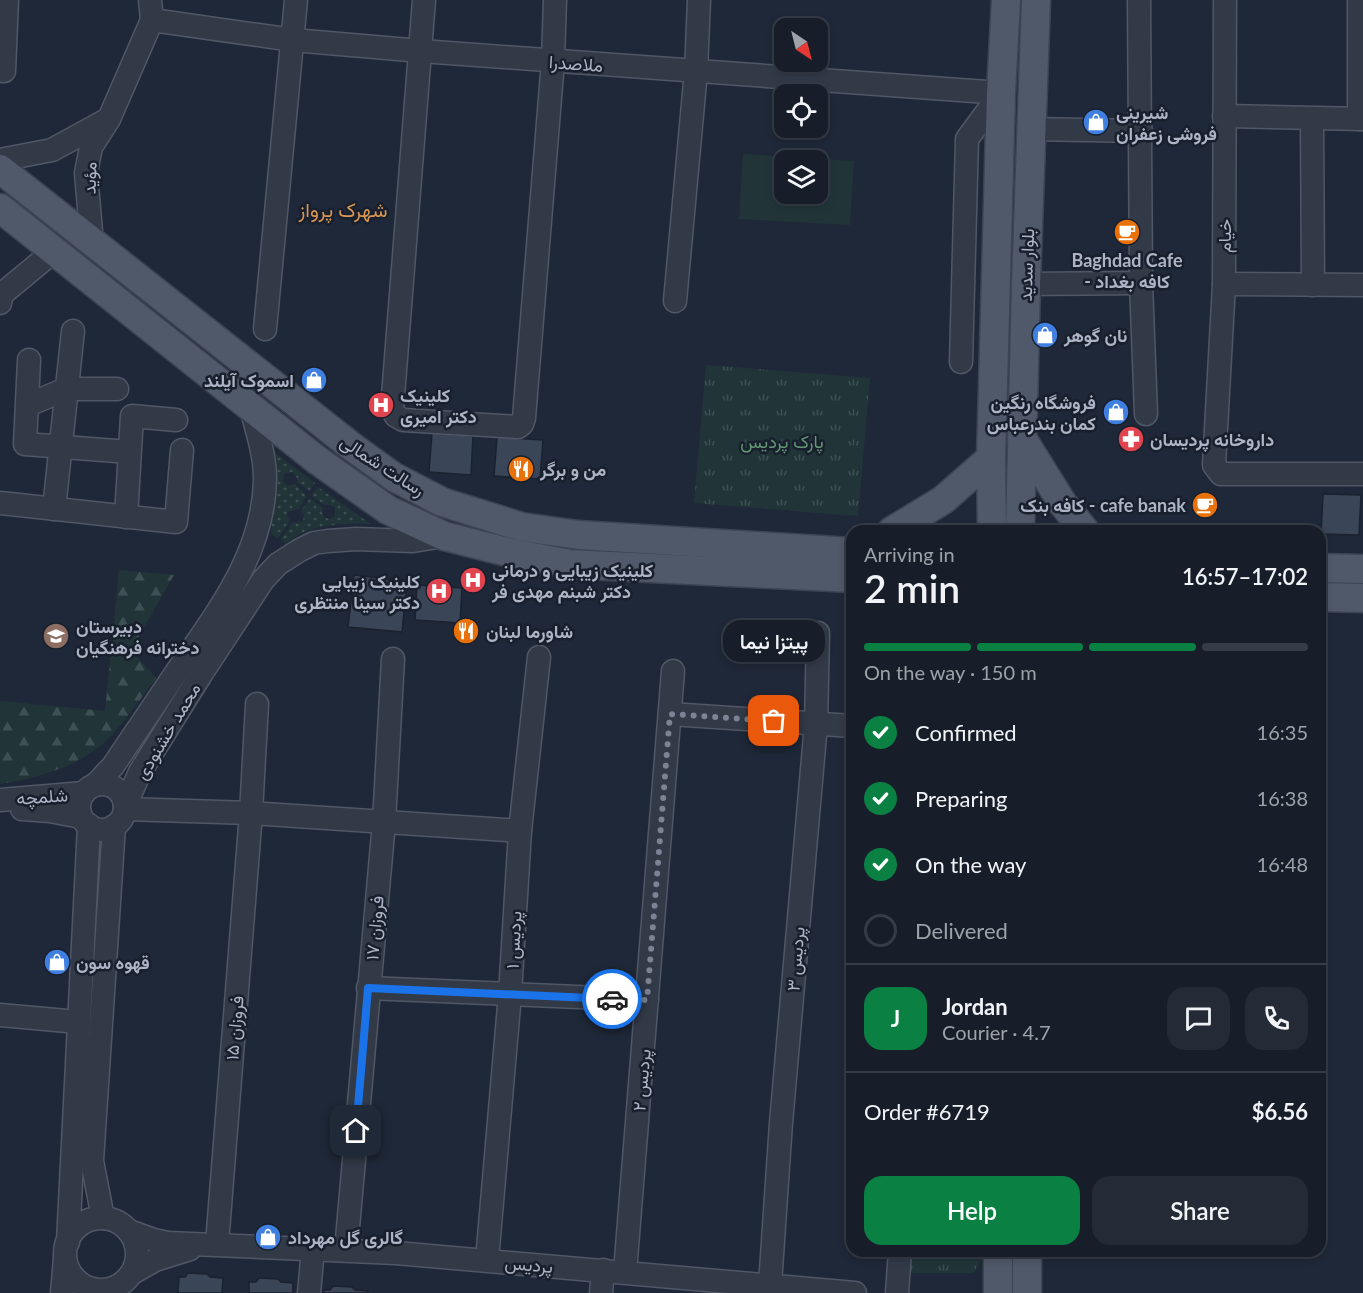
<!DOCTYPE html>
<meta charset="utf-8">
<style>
body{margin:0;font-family:Lato,Vazirmatn,sans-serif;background:#242b36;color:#f1f3f6;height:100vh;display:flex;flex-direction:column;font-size:22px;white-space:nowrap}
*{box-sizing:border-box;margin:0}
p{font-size:20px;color:#9ea2a8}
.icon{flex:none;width:33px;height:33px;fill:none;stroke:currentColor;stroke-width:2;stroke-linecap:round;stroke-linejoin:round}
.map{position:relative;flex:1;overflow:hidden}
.panel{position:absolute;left:846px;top:525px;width:480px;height:732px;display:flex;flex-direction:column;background:#171e2a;border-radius:18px;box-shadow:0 3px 9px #0003,0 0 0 2px #363c47}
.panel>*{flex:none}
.needle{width:39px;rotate:145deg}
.tools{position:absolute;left:774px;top:18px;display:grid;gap:12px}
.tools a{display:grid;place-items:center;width:54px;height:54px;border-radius:12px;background:#171e2a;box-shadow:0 3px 9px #0003,0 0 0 2px #363c47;font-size:30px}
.pin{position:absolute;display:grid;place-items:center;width:51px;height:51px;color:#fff;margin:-26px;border-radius:12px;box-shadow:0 3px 9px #0006}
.courier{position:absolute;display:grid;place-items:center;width:60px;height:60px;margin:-30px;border:4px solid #1a73e8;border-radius:50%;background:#fff;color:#222;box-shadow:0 2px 8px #0007}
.bubble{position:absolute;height:42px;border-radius:18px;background:#171e2a;box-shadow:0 3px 9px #0003,0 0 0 2px #363c47;font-size:20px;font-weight:600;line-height:42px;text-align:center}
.summary em{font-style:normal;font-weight:600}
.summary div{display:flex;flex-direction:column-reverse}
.summary{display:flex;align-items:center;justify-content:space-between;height:102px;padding:0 18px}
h1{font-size:39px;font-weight:600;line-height:45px}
.bar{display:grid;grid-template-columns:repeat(4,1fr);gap:9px 6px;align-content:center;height:72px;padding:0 18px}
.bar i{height:8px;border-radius:4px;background:#363c47}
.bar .on{background:#0b8043}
.bar p{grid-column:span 4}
.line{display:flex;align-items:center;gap:15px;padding:0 18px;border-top:2px solid #363c47}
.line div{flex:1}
.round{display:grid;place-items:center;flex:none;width:63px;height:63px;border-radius:18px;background:#242b36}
ol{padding:0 18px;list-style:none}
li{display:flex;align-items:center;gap:18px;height:66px}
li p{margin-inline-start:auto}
li .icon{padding:6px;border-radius:50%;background:#0b8043;color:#fff;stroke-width:4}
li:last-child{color:#9ea2a8}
li i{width:33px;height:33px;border:3px solid #363c47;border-radius:50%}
.action{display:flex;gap:12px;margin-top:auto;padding:12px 18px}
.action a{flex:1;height:69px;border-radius:18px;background:#0b8043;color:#fff;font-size:24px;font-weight:600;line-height:69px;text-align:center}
.action a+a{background:#242b36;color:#f1f3f6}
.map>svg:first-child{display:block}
.grass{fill:url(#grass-dots)}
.forest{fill:url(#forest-firs)}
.park{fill:url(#park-tufts)}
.pitch{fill:#213539;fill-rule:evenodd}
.building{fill:#3b4558;stroke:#1a212f;stroke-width:1.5}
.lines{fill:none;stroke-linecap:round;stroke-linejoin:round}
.minor-casing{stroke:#505766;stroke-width:25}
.major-casing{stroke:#3c4352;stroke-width:31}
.minor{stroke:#323a48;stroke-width:22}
.major{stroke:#505969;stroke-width:28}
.done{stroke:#7b8394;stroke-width:6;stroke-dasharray:0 10.8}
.route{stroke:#1a73e8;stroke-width:8}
.labels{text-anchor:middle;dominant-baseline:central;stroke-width:5;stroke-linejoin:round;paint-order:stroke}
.street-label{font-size:18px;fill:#adb4c5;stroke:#181f2d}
.poi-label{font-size:18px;font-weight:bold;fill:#adb4c5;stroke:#181f2d;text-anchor:start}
.park-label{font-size:18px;fill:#639773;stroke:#181f2d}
.neighbourhood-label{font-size:20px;fill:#d89755;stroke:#181f2d}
</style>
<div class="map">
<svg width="1363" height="1293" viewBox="0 0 1363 1293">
<defs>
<pattern id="grass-dots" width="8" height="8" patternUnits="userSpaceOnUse" patternTransform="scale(1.5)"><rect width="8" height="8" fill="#213539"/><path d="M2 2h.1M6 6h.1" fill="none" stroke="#3f5054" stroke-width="1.8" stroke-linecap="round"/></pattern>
<pattern id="forest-firs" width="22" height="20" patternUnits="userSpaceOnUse" patternTransform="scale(1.5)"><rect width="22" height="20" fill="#213539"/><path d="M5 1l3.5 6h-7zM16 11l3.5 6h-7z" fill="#3f5054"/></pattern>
<pattern id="park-tufts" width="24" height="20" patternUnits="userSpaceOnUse" patternTransform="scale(1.5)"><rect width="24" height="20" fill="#213539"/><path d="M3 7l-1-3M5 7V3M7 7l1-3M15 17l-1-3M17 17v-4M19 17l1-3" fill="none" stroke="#3f5054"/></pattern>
</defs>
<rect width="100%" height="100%" fill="#1f2838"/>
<!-- grass -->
<g class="grass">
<path d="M274,452L315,483L309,491L297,482V478L292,472L284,474L283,481L287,486L295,484L307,496L298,509L288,512L287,516L290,521L278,538L271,534L276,480Z"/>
<path d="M318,487L371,524C347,522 303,525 286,544L281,539L293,522L298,523L303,521L304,516L301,511L310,498L323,508L322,512L324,517L329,519L335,516V507L329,505H325L311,496Z"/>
</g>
<!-- forest -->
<path class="forest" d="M119,570L174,575L131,650L156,678C141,698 127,719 110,737C81,766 39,778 0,784V701L105,711Z"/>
<!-- park -->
<g class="park">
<path d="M706,365L870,378L858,516L694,503Z"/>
<path d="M923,1251H973V1253L985,1255L973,1273H909L907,1259Z"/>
</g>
<!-- pitch -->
<path class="pitch" d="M743,154L854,161L850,225L739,219ZM784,160H818V194H784Z"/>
<!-- building -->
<g class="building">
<path d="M432,433L473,436L471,475L429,472Z"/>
<path d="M497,437L543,440L540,479L494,476Z"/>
<path d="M1323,494L1361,495L1359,535L1321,534Z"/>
<path d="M354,575L407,581L402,632L348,627Z"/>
<path d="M417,585L462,588L460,623L415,620Z"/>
<path d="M188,1273L207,1274L210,1277L223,1278L222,1293H178L179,1277H185Z"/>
<path d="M259,1278L278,1279L281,1282L293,1283V1293H249V1282H256Z"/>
<path d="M333,1286L352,1287L355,1290L368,1291V1293H324V1290H330Z"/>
</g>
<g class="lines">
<defs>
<g id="minor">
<path d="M424,0L392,409L396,416L403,420L518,427L522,424L524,418L553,61L555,0"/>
<path d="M1139,0L1141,283L1146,414"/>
<path d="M1225,0L1224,284L1214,465L1221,474H1363"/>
<path d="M1359,0V119"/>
<path d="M152,20L293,40L421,51L1001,93"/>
<path d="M4,71L7,0"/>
<path d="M1224,116L1363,119"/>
<path d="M1312,119L1313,285"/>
<path d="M1030,129L1141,131"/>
<path d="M0,160L52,150L105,121"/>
<path d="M92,243L86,173L91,147L109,119L152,20L150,0"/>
<path d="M1026,284L1141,283"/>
<path d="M1224,284L1363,285"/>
<path d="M675,301L696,71L699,0"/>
<path d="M0,303L2,294L54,251"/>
<path d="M265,329L296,0"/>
<path d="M29,360L25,444L129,452"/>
<path d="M961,362L967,139L1001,93"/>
<path d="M28,405L66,389H117"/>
<path d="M0,503L176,522L182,450"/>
<path d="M54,509L73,331"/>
<path d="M126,517L132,416L176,420"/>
<path d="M670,714L852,726"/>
<circle cx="102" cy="807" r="23"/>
<path d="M95,785L113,766C136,732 159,698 182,664C221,607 264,551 265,479C265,455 257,431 251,408"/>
<path d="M0,800L84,793"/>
<path d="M125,806L140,772L200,676L263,580L278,564L300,550L314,543L328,541L356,539L413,541L444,536"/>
<path d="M22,809L50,811L81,817"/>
<path d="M125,809L251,813L520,831"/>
<path d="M368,988L647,1000"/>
<path d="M0,1015L78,1022"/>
<path d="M103,1218L92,1161L114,826"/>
<circle cx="101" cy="1254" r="36"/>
<path d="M129,1231L154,1240L168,1243L396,1253L855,1293"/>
<path d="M68,1242L89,825"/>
<path d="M217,1244L251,813L257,704"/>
<path d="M346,1250L384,822L393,659"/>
<path d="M487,1260L510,994L520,831L539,657"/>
<path d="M625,1272L673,671"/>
<path d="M132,1273L155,1260L190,1249"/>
<path d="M770,1285L781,1123L816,724L818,633"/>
<path d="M62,1293L65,1258"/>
<path d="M309,1293L313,1249"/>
<path d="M601,1293L603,1270"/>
<path d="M897,1293L900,1251"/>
</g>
<g id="major">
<path d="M0,169L351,446L394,477L442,502L522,527L579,535L852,552"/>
<path d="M0,208L317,460L388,510L444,536L511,553L570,564L852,578"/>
<path d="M1023,440L1063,504L1085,531"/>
<path d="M892,531L943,500L991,458"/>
<path d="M992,531L991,458L1001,93L1006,0"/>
<path d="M1020,531L1026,284L1036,0"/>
<path d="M1320,568L1363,569"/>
<path d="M1320,597L1363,598"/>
<path d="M998,1251V1293"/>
<path d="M1027,1251V1293"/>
</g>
</defs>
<!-- minor casing -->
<use href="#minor" class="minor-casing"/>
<!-- major casing -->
<use href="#major" class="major-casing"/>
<!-- minor -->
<use href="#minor" class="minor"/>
<!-- major -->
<use href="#major" class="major"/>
</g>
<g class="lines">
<!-- done -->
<path class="done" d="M612,999L647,1000L670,714L774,721"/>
<!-- route -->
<path class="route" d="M356,1131L368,988L612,999"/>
</g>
<!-- icons -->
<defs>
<symbol id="shop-disc" viewBox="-11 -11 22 22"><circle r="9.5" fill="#3f7fe0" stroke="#181f2d"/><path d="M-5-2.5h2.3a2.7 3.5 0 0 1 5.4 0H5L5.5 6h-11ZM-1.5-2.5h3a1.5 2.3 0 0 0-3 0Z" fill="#fff"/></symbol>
<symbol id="cafe-disc" viewBox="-11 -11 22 22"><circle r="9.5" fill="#e8710a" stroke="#181f2d"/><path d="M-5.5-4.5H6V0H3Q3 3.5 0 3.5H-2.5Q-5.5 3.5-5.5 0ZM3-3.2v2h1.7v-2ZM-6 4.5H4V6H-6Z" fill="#fff"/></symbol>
<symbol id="hospital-disc" viewBox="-11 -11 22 22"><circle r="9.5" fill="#e0444e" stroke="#181f2d"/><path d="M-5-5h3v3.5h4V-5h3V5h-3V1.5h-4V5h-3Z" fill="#fff"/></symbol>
<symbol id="pharmacy-disc" viewBox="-11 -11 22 22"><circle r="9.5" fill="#e0444e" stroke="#181f2d"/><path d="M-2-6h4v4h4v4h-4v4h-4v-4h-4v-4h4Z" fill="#fff"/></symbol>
<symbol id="restaurant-disc" viewBox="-11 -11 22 22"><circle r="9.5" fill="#e8710a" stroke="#181f2d"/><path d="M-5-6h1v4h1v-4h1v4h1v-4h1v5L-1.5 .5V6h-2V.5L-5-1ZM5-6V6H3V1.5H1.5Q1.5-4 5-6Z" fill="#fff"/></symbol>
<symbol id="school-disc" viewBox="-11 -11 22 22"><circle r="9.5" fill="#8d6e63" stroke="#181f2d"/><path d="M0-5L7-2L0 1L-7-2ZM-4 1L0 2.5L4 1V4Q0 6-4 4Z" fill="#fff"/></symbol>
</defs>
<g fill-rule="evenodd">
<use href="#shop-disc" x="1081" y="107" width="30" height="30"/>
<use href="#cafe-disc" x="1112" y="217" width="30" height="30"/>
<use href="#shop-disc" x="1030" y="320" width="30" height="30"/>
<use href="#shop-disc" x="299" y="365" width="30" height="30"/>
<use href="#hospital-disc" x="366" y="390" width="30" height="30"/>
<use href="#shop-disc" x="1101" y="397" width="30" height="30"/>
<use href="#pharmacy-disc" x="1116" y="424" width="30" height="30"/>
<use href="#restaurant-disc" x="506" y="454" width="30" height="30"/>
<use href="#cafe-disc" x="1190" y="490" width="30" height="30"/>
<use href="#hospital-disc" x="458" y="565" width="30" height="30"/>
<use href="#hospital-disc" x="424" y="576" width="30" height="30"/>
<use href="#restaurant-disc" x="451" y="616" width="30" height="30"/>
<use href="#school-disc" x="41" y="621" width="30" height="30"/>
<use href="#shop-disc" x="42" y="947" width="30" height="30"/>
<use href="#shop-disc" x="253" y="1222" width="30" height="30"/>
</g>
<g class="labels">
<!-- street labels -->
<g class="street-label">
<text transform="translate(576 63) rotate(4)">ملاصدرا</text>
<text transform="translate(89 178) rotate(-88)">مؤید</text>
<text transform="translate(1224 236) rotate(-90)">خیام</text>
<text transform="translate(1026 265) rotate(-88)">بلوار سدید</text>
<text transform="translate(383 465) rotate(33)">رسالت شمالی</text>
<text transform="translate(167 731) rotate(-59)">محمد خشنودی</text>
<text transform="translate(42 796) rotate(-4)">شلمچه</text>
<text transform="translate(374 928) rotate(-85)">فروزان ۱۷</text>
<text transform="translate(513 940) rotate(-87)">پردیس ۱</text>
<text transform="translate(795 959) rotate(-85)">پردیس ۳</text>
<text transform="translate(234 1028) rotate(-85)">فروزان ۱۵</text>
<text transform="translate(641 1080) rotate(-85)">پردیس ۲</text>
<text transform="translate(529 1264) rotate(5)">پردیس</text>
</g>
<!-- poi labels -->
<g class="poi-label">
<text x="1116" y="112">شیرینی<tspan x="1116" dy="21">فروشی زعفران</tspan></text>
<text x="1127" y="260" text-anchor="middle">Baghdad Cafe<tspan x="1127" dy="21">- کافه بغداد</tspan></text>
<text x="1064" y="335">نان گوهر</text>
<text x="294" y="380" text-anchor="end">اسموک آیلند</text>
<text x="400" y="395">کلینیک<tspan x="400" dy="21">دکتر امیری</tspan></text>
<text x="1096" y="402" text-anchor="end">فروشگاه رنگین<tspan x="1096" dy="21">کمان بندرعباس</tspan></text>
<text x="1150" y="439">داروخانه پردیسان</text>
<text x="540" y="469">من و برگر</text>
<text x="1186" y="505" text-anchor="end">کافه بنک - cafe banak</text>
<text x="492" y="570">کلینیک زیبایی و درمانی<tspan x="492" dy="21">دکتر شبنم مهدی فر</tspan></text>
<text x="420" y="581" text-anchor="end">کلینیک زیبایی<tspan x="420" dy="21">دکتر سینا منتظری</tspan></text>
<text x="76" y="626">دبیرستان<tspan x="76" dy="21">دخترانه فرهنگیان</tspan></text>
<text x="486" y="631">شاورما لبنان</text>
<text x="76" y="962">قهوه سون</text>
<text x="288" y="1237">گالری گل مهرداد</text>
</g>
<!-- park labels -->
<g class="park-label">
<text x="782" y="441">پارک پردیس</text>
</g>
<!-- neighbourhood labels -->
<g class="neighbourhood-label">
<text x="343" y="209">شهرک پرواز</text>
</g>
</g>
</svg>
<div class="tools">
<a><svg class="needle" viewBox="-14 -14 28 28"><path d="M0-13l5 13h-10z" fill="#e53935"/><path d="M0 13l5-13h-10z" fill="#9ea2a8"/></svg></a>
<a><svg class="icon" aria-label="locate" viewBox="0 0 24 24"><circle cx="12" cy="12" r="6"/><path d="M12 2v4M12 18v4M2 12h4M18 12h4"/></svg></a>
<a><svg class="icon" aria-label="layers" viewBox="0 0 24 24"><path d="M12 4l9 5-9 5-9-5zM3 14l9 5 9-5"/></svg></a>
</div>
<div class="pin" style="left:774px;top:721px;background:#ea580c"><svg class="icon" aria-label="bag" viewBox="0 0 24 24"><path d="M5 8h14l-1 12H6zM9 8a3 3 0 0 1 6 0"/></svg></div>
<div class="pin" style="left:356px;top:1131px;background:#1f2937"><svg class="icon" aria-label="home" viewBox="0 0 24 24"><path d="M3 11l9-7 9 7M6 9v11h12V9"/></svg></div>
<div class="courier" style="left:612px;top:999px"><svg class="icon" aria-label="car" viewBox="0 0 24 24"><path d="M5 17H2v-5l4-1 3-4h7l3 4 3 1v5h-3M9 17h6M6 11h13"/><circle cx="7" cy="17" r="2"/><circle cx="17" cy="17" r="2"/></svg></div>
<div class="bubble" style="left:723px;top:620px;width:102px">پیتزا نیما</div>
<section class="panel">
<div class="summary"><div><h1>2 min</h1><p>Arriving in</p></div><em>16:57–17:02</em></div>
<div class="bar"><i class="on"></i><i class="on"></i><i class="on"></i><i></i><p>On the way · 150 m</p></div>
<ol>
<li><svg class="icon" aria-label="check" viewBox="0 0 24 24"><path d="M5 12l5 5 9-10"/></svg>Confirmed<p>16:35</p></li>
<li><svg class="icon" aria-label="check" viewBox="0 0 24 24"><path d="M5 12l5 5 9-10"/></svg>Preparing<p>16:38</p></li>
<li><svg class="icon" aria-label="check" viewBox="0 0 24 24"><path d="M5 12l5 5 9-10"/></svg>On the way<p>16:48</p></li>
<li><i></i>Delivered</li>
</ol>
<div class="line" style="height:108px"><b class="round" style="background:#0b8043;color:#fff">J</b><div><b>Jordan</b><p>Courier · 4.7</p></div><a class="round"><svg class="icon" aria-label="chat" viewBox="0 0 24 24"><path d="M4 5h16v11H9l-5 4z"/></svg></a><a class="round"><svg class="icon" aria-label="phone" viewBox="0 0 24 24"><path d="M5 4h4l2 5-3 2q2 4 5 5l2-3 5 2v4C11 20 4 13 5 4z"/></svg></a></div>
<div class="line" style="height:78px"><div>Order #6719</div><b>$6.56</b></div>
<div class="action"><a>Help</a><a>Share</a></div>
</section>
</div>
